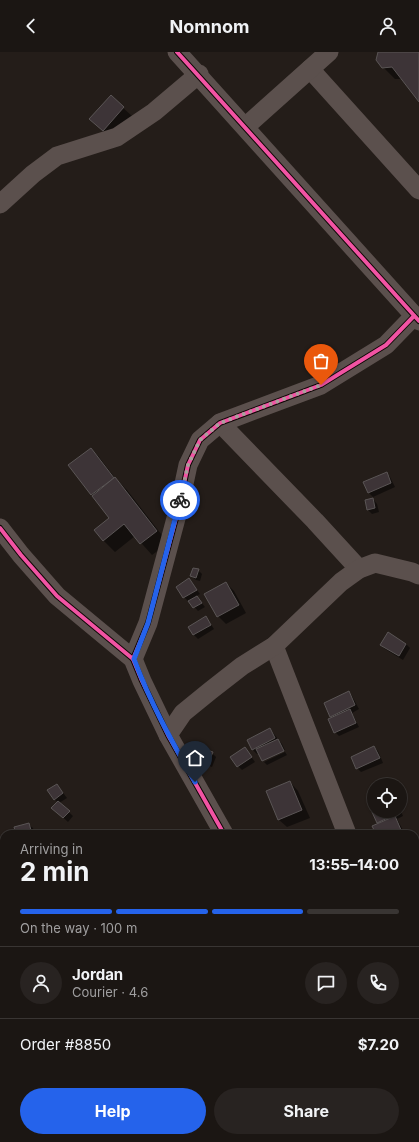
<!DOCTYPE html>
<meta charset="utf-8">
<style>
body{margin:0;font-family:Inter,sans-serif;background:#282321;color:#f1f3f6;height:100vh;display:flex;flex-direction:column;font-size:15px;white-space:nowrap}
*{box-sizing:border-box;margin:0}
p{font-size:13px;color:#a09fa0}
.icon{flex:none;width:22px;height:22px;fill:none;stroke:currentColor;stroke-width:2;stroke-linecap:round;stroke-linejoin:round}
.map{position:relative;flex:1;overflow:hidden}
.sheet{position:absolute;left:0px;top:778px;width:419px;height:312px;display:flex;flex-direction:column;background:#1b1613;border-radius:12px 12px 0 0;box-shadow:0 1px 3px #0004,0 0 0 1px #393533}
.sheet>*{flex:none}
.buttons{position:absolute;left:367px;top:726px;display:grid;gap:8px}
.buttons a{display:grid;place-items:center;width:40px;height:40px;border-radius:50%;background:#1b1613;box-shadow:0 1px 3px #0004,0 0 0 1px #393533;font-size:20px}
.pin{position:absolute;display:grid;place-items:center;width:34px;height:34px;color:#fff;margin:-41px -17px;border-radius:50% 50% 50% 0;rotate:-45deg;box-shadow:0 0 4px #0007}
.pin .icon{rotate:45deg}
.courier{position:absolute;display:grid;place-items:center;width:40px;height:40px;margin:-20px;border:3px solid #2563eb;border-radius:50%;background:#fff;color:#222;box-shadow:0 1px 5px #0007}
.overview em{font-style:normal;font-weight:700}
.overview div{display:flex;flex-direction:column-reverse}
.overview{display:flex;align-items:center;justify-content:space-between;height:68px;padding:0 20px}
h1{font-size:26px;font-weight:700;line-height:30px}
.bar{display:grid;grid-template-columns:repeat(4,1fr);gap:6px 4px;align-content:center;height:48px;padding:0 20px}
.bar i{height:5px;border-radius:3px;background:#393533}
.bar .active{background:#2563eb}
.bar p{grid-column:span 4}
.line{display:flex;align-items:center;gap:10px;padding:0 20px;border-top:1px solid #393533}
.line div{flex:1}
.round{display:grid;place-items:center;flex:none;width:42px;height:42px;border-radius:21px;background:#282321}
.button{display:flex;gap:8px;margin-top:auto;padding:8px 20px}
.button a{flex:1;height:46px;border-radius:24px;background:#2563eb;color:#fff;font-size:16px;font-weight:700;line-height:46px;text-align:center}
.button a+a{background:#282321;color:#f1f3f6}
header{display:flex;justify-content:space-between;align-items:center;height:52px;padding:0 20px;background:#1b1613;font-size:18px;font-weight:700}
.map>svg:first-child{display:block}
.shadow{fill:#0007}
.building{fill:#3d3437;stroke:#5a5555}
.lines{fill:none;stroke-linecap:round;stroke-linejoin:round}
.minor{stroke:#5b504d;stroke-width:19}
.cycleway-casing{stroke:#0d0805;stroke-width:6}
.cycleway{stroke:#f153a3;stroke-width:4}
.done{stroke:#a9a09c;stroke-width:4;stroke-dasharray:0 7.2}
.route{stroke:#2563eb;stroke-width:5}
</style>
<header><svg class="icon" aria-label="back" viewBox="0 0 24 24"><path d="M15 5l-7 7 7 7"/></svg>Nomnom<svg class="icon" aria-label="person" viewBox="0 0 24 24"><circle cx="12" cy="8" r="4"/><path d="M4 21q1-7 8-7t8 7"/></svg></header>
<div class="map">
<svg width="419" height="1090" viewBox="0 0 419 1090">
<rect width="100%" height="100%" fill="#241d19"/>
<!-- shadow -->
<g class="shadow">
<path d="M380,0H419V48L402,27H395L383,15Z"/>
<path d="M111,45L132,64L112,87L90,67Z"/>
<path d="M91,397L99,405L115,426L127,438L168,491L152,503L135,484L115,500L103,488L111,467L70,413Z"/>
<path d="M386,421L390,425L395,435L373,445L369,441L365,431Z"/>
<path d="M373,447L377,452L379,460L372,462L368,458Z"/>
<path d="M198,518L202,522L200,529L196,528L191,524Z"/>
<path d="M189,528L200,542L196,544L205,555L198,559L189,549H188L184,545Z"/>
<path d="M226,531L234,539L246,561L226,572L218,564Z"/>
<path d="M206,565L214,577L198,587L194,583Z"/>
<path d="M406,592L410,596L403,608L385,597L381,593Z"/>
<path d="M348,640L352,644L359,657L352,661L359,675L339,684L335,680L333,666L325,652Z"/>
<path d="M270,677L282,692L285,698L263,708V709L259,701L257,702L253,698L248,688Z"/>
<path d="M374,695L378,699L383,711L361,720L357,716Z"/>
<path d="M245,696L255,710L242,718L238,714Z"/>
<path d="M285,700L287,703L267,713L264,710Z"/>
<path d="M212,701L216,705L212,715L197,709L193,705Z"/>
<path d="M290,730L298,739L310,766L287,775L278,767Z"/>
<path d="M57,733L67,746L59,751L73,764L68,770L53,756L58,750L54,747Z"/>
<path d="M400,757L403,764L397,767L405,782H377L380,772L378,770V759H400Z"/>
<path d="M28,772L33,776L34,782H17Z"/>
</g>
<!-- building -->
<g class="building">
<path d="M378,0H419V50L392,15L382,16L376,8Z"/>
<path d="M111,43L124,55L103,79L89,67Z"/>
<path d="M91,396L114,426L91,443L68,413Z"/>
<path d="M387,420L391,431L368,441L363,430Z"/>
<path d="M115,425L157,479L140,492L124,472L103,489L94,478L109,466L92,444Z"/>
<path d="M373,446L375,456L367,458L365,448Z"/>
<path d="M193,516L199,517L196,526L190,524Z"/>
<path d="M189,526L197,538L183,546L176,535Z"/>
<path d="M226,530L239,553L217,565L204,542Z"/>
<path d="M197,544L202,551L193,556L188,549Z"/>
<path d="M206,564L211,573L193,583L188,575Z"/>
<path d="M388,580L406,592L399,604L380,593Z"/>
<path d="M349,639L355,653L330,665L324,651Z"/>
<path d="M350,657L356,671L334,681L328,667Z"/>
<path d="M270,676L275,686L252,698L247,688Z"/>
<path d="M278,687L284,699L262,709L256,697Z"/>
<path d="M196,694L213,700L208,712L191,705Z"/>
<path d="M374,694L380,706L356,717L351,705Z"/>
<path d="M245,695L252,705L237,715L230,705Z"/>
<path d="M290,729L302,758L278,768L266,739Z"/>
<path d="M57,732L63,741L54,748L47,738Z"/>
<path d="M58,749L70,759L63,766L51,756Z"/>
<path d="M375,759H399L400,760L377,771L372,760Z"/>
<path d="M395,764L401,778L392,782H376L372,774Z"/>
<path d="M29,771L32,782H16L14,775Z"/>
<path d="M419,1017V1035L415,1025V1019Z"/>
</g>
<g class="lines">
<!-- minor -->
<g class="minor">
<path d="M177,0L419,269"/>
<path d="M310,17L419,138"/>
<path d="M245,75L329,0"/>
<path d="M0,152L33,122L57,104L117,85L154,60L199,22"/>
<path d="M220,371L315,469L359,517"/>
<path d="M0,476L21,503L57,544L133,607L142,629L168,683L224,782"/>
<path d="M274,594L347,782"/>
<path d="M133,607L148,571L179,455L188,413L200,388L220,371L321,333L386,293L414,264"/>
<path d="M168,683L183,661L210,639L242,614L274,594L341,530L359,517L375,511L412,520L419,523"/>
<path d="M415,956L419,966"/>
<path d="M374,1086L376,1090"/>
</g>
<defs>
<g id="cycleway">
<path d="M177,0L419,269"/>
<path d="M0,476L21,503L57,544L133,607L142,629L168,683L224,782"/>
<path d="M133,607L148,571L179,455L188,413L200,388L220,371L321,333L386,293L414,264"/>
</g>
</defs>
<!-- cycleway casing -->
<use href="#cycleway" class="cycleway-casing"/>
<!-- cycleway -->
<use href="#cycleway" class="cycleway"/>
</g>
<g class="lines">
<!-- done -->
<path class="done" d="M180,448L188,413L200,388L220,371L321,333"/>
<!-- route -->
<path class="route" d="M180,448L148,571L134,607C150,650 172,690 195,730"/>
</g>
</svg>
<div class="buttons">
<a><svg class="icon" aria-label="locate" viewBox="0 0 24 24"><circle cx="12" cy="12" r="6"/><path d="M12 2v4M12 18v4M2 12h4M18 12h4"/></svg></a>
</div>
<div class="pin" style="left:321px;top:333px;background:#ea580c"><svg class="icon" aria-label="bag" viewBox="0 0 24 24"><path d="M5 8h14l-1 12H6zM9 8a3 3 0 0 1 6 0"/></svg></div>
<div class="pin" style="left:195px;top:730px;background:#1f2937"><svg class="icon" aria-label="home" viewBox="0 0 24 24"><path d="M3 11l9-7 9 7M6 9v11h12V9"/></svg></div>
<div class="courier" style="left:180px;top:448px"><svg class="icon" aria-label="bike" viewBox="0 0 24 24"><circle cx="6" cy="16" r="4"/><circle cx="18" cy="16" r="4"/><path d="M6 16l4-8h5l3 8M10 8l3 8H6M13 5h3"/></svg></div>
<section class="sheet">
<div class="overview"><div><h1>2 min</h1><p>Arriving in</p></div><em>13:55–14:00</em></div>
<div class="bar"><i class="active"></i><i class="active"></i><i class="active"></i><i></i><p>On the way · 100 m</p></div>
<div class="line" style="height:72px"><a class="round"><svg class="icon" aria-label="person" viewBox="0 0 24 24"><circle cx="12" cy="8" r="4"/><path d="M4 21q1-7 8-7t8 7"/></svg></a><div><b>Jordan</b><p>Courier · 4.6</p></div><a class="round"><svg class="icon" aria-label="chat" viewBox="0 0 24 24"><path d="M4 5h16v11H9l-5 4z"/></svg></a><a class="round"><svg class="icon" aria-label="phone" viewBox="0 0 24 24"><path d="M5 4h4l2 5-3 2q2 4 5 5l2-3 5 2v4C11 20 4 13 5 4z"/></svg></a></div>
<div class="line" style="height:52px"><div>Order #8850</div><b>$7.20</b></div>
<div class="button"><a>Help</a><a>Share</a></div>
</section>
</div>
